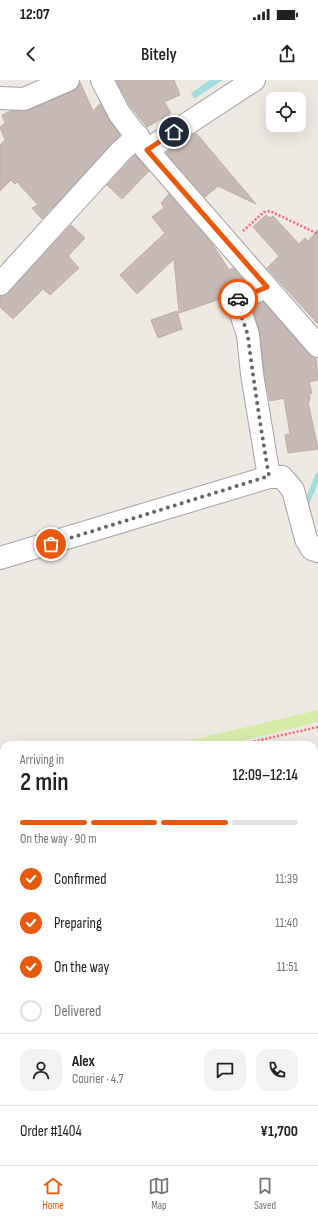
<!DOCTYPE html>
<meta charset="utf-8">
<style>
body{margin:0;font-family:"Sofia Sans Condensed",sans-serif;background:#f2f2f2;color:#202124;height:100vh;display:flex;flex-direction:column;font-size:15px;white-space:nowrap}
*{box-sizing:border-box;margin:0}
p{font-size:13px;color:#757577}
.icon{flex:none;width:22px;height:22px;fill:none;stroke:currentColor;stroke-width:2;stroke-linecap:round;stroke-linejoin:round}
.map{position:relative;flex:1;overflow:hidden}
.drawer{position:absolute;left:0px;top:661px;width:318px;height:424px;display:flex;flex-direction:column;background:#fff;border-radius:12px 12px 0 0;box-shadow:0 4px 16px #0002}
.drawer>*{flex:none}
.tools{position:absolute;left:266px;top:12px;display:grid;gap:8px}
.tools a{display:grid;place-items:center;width:40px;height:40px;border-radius:8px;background:#fff;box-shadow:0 4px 16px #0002;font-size:20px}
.pin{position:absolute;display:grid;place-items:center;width:34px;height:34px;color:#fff;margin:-17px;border:2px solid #fff;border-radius:50%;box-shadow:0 1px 4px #0007}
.courier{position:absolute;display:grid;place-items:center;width:40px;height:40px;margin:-20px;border:3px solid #ea580c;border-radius:50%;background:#fff;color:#222;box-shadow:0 1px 5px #0007}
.summary em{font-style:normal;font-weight:600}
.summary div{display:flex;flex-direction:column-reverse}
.summary{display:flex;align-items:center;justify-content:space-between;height:68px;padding:0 20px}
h1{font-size:26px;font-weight:600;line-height:30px}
.bar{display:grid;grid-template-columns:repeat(4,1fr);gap:6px 4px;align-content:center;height:48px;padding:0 20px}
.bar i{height:5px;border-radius:3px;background:#e0e0e0}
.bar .current{background:#ea580c}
.bar p{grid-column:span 4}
.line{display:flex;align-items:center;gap:10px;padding:0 20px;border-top:1px solid #e0e0e0}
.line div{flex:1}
.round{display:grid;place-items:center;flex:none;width:42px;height:42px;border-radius:12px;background:#f2f2f2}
ol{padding:0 20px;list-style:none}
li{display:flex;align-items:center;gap:12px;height:44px}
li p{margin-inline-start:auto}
li .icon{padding:4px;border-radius:50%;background:#ea580c;color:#fff;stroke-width:4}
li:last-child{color:#757577}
li i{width:22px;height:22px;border:2px solid #e0e0e0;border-radius:50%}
.status{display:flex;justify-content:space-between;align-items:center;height:28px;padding:0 20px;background:#fff;direction:ltr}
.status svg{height:11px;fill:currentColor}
header{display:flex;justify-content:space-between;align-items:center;height:52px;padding:0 20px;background:#fff;font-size:18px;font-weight:600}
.dock{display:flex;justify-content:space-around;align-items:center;height:56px;border-top:1px solid #e0e0e0;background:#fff;font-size:11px;color:#757577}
.dock a{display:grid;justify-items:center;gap:2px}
.dock .current{color:#ea580c}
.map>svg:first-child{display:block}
.grass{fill:#d6eca6}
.water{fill:#a1dddf}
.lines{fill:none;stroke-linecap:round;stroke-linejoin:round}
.stream{stroke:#a1dddf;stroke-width:5.5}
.building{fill:#c7bab6;stroke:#c1aca5}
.minor-casing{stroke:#a2a2a2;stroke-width:24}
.path{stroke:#ff6473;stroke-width:2.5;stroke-dasharray:2 2;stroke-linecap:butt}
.minor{stroke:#fff;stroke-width:22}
.done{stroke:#676563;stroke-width:4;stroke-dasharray:0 7.2}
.route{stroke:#ea580c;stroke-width:5}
</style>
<div class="status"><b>12:07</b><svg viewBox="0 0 49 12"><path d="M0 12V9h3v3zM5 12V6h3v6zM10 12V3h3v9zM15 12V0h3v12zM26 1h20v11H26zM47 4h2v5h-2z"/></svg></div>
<header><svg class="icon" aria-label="back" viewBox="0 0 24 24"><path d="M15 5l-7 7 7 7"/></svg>Bitely<svg class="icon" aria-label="share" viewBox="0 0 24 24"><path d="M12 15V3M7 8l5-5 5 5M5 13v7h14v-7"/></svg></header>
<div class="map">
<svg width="318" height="1085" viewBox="0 0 318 1085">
<rect width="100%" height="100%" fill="#efe9e3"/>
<!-- grass -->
<path class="grass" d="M318,630V642L225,665H170Z"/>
<!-- water -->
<g class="water">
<path d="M210,0H223L194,19L191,13Z"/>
<path d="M318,711V736L314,737V712Z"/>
<path d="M4,801V833L0,834V802Z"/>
</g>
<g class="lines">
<!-- stream -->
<path class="stream" d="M305,428L318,395"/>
</g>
<!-- building -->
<g class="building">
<path d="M116,0H174L180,15L164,22L171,33L147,47L130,26Z"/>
<path d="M80,2L93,31L100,24L109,40L120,55L42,139L32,128L38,125L17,102L15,104L11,100L0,111V65L5,60L0,47L5,43L2,35L11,31L29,30L73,11L78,8Z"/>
<path d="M196,53L256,124L218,106L205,117L166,73Z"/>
<path d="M135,75L149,91L122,119L107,105Z"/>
<path d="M169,114L213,165L229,190L233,188L246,202L234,207L226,217L179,233L174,179L137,214L120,195L165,153L152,137L164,128L161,123Z"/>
<path d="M266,135L270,138L273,136L299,164L305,158L308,161L318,150V244L267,188L279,176L253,147Z"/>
<path d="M71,145L85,158L68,176L79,188L50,215L43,209L13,239L0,227V216L9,212Z"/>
<path d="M263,222L309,274L316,278L318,300L309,302L312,313L309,314L310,321L308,322L318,369L288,373L285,355L290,354L284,318L270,321L264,292L260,254L252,226Z"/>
<path d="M177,231L182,249L158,258L151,240Z"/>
</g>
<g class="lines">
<defs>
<g id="minor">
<path d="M102,0L119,33L147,70L318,266"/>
<path d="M0,18L24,19L68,0"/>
<path d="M147,70L254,0"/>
<path d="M0,204L121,71L138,56"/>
<path d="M267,207L239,218L237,221L248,255L252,294L269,397"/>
<path d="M0,478L269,397H282L293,410L306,459L312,469L318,471"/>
<path d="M314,886L318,885"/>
<path d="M0,970L4,969"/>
</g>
</defs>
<!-- minor casing -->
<use href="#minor" class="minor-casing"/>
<!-- path -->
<g class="path">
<path d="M243,151L264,132L270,131L318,154"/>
<path d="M238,665L318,647"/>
<path d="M0,731L4,729"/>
<path d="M314,852H318"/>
<path d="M0,936L4,935"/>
</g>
<!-- minor -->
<use href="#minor" class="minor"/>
</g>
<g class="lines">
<!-- done -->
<path class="done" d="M51,464L269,396C261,350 254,304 248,257C247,248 235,225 238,219"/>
<!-- route -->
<path class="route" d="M174,52L147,70L267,207L238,219"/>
</g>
</svg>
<div class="tools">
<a><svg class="icon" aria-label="locate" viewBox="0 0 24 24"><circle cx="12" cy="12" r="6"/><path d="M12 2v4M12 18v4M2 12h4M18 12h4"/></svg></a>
</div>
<div class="pin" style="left:51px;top:464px;background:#ea580c"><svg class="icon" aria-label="bag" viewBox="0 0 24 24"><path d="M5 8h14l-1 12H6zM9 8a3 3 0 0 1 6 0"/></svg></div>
<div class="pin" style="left:174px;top:52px;background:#1f2937"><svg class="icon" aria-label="home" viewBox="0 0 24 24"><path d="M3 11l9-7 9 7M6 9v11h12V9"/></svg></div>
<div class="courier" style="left:238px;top:219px"><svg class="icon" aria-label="car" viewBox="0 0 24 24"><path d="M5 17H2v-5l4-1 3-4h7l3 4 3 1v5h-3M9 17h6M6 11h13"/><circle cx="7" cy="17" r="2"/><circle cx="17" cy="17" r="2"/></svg></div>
<section class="drawer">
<div class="summary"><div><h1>2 min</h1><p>Arriving in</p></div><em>12:09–12:14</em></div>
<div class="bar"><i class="current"></i><i class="current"></i><i class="current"></i><i></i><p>On the way · 90 m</p></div>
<ol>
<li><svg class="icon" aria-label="check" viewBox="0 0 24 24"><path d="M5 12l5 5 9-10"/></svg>Confirmed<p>11:39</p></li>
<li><svg class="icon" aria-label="check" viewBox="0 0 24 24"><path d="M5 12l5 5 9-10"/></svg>Preparing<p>11:40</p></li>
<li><svg class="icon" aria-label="check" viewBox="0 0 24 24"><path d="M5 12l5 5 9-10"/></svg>On the way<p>11:51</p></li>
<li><i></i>Delivered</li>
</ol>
<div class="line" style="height:72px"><a class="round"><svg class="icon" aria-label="person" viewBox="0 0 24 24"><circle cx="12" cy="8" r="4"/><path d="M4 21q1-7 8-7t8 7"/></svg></a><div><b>Alex</b><p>Courier · 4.7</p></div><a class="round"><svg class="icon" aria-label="chat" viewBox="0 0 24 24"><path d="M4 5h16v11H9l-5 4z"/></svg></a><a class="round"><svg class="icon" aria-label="phone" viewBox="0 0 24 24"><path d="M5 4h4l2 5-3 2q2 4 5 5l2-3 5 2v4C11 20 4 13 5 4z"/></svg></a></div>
<div class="line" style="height:52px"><div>Order #1404</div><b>¥1,700</b></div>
</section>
</div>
<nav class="dock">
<a class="current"><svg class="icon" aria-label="home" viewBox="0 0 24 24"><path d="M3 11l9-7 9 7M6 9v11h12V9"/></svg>Home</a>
<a><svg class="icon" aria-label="map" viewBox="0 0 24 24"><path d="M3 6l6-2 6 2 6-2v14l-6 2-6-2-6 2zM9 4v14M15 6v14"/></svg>Map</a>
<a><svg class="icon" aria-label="saved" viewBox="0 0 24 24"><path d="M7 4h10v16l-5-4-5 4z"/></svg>Saved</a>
</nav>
